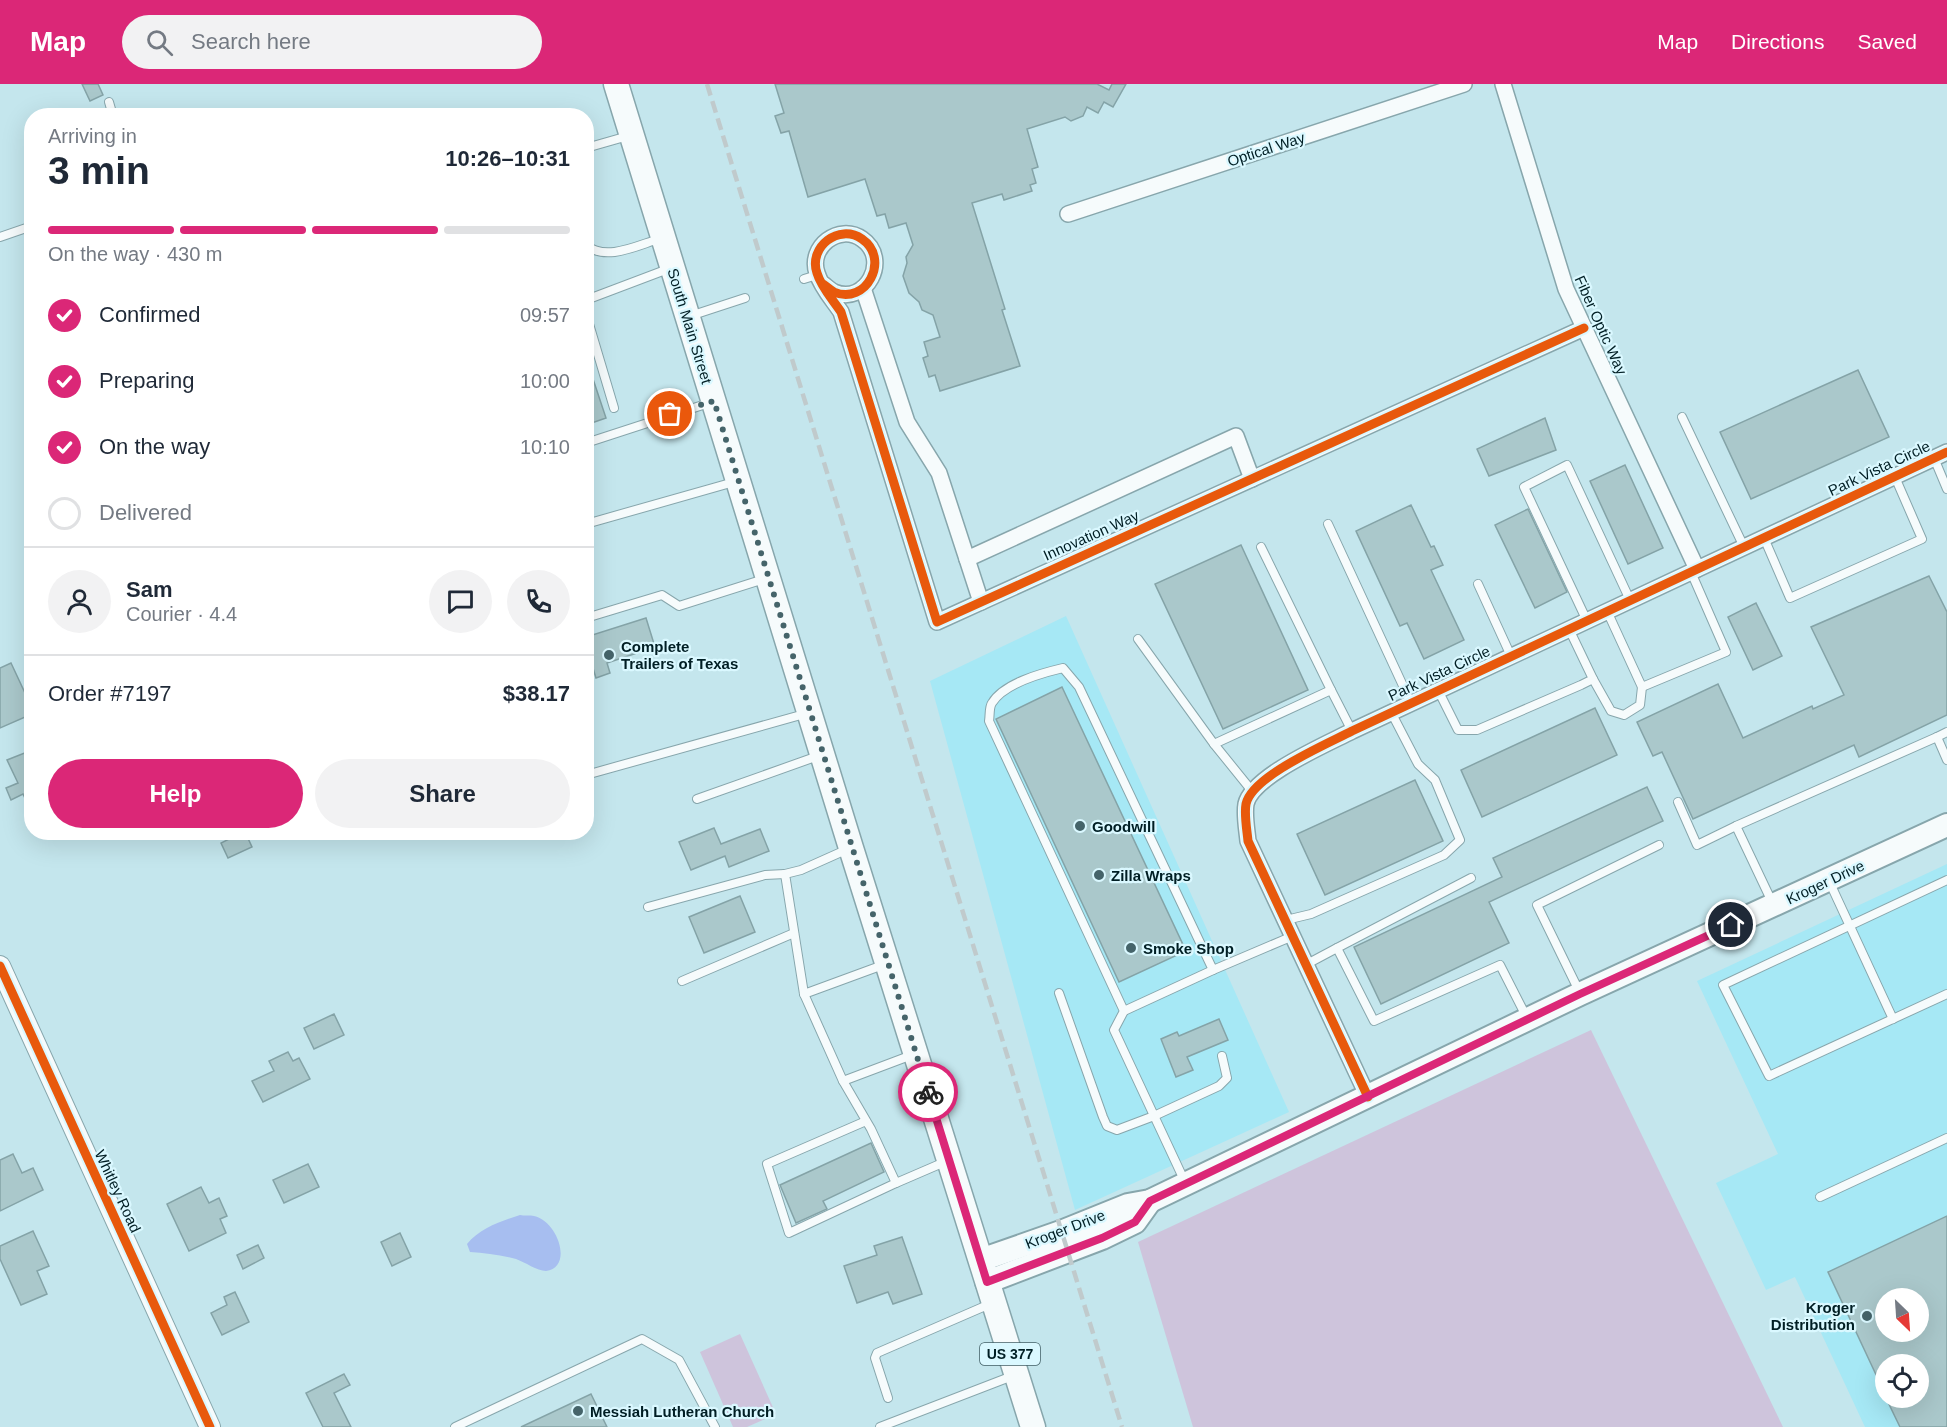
<!DOCTYPE html>
<meta charset="utf-8">
<style>
body{margin:0;font-family:Helvetica,sans-serif;background:#f2f2f3;color:#1f2937;height:100vh;display:flex;flex-direction:column;font-size:22px;white-space:nowrap}
*{box-sizing:border-box;margin:0}
p{font-size:20px;color:#747a83}
.icon{flex:none;width:33px;height:33px;fill:none;stroke:currentColor;stroke-width:2;stroke-linecap:round;stroke-linejoin:round}
.map{position:relative;flex:1;overflow:hidden}
.drawer{position:absolute;left:24px;top:24px;width:570px;height:732px;display:flex;flex-direction:column;background:#fff;border-radius:24px;box-shadow:0 6px 24px #0002}
.drawer>*{flex:none}
.needle{width:39px;rotate:155deg}
.fabs{position:absolute;left:1875px;top:1204px;display:grid;gap:12px}
.fabs a{display:grid;place-items:center;width:54px;height:54px;border-radius:50%;background:#fff;box-shadow:0 6px 24px #0002;font-size:30px}
.pin{position:absolute;display:grid;place-items:center;width:51px;height:51px;color:#fff;margin:-26px;border:3px solid #fff;border-radius:50%;box-shadow:0 2px 6px #0007}
.courier{position:absolute;display:grid;place-items:center;width:60px;height:60px;margin:-30px;border:4px solid #db2777;border-radius:50%;background:#fff;color:#222;box-shadow:0 2px 8px #0007}
.summary em{font-style:normal;font-weight:800}
.summary div{display:flex;flex-direction:column-reverse}
.summary{display:flex;align-items:center;justify-content:space-between;height:102px;padding:0 24px}
h1{font-size:39px;font-weight:800;line-height:45px}
.bar{display:grid;grid-template-columns:repeat(4,1fr);gap:9px 6px;align-content:center;height:72px;padding:0 24px}
.bar i{height:8px;border-radius:4px;background:#e0e1e3}
.bar .current{background:#db2777}
.bar p{grid-column:span 4}
.line{display:flex;align-items:center;gap:15px;padding:0 24px;border-top:2px solid #e0e1e3}
.line div{flex:1}
.round{display:grid;place-items:center;flex:none;width:63px;height:63px;border-radius:32px;background:#f2f2f3}
ol{padding:0 24px;list-style:none}
li{display:flex;align-items:center;gap:18px;height:66px}
li p{margin-inline-start:auto}
li .icon{padding:6px;border-radius:50%;background:#db2777;color:#fff;stroke-width:4}
li:last-child{color:#747a83}
li i{width:33px;height:33px;border:3px solid #e0e1e3;border-radius:50%}
.button{display:flex;gap:12px;margin-top:auto;padding:12px 24px}
.button a{flex:1;height:69px;border-radius:36px;background:#db2777;color:#fff;font-size:24px;font-weight:800;line-height:69px;text-align:center}
.button a+a{background:#f2f2f3;color:#1f2937}
header{display:flex;align-items:center;gap:36px;box-sizing:border-box;height:84px;padding:0 30px;background:#db2777;color:#fff}
header strong{font-size:28px}
nav{display:flex;gap:33px;margin-inline-start:auto;font-size:21px}
.search{width:420px;height:54px;background:#f2f2f3;display:flex;align-items:center;gap:15px;box-sizing:border-box;padding:0 21px;border-radius:33px;color:#747a83;font-size:22px}
.map>svg:first-child{display:block}
.built{fill:#a6e8f5;fill-rule:evenodd}
.green{fill:#cec4dc}
.water{fill:#a7bef0}
.building{fill:#aac8cb;stroke:#84a3a7;stroke-width:1.5;fill-rule:evenodd}
.lines{fill:none;stroke-linecap:round;stroke-linejoin:round}
.service-casing{stroke:#87a6ac;stroke-width:10}
.minor-casing{stroke:#87a6ac;stroke-width:18}
.tertiary-casing{stroke:#87a6ac;stroke-width:22}
.secondary-casing{stroke:#87a6ac;stroke-width:26}
.primary-casing{stroke:#87a6ac;stroke-width:27}
.service{stroke:#f6fbfc;stroke-width:8}
.minor{stroke:#f6fbfc;stroke-width:15}
.tertiary{stroke:#f6fbfc;stroke-width:20}
.secondary{stroke:#f6fbfc;stroke-width:22}
.primary{stroke:#f6fbfc;stroke-width:24}
.rail{stroke:#c0cacc;stroke-width:4.5;stroke-dasharray:12 6;stroke-linecap:butt}
.cycleway-casing{stroke:#daf8ff;stroke-width:13}
.cycleway{stroke:#e8590c;stroke-width:9}
.done{stroke:#45646a;stroke-width:6;stroke-dasharray:0 10.8}
.route{stroke:#db2777;stroke-width:8}
.poi-dot{fill:#45646a;stroke:#daf8ff;stroke-width:2}
.labels{text-anchor:middle;dominant-baseline:central;stroke-width:4.5;stroke-linejoin:round;paint-order:stroke}
.shield{fill:#daf8ff;stroke:#415f66;stroke-width:1.5}
.shield-label{font-size:14px;font-weight:bold;fill:#001e24}
.street-label{font-size:15px;fill:#001e24;stroke:#daf8ff}
.poi-label{font-size:15px;font-weight:bold;fill:#001e24;stroke:#daf8ff;text-anchor:start}
</style>
<header>
<strong>Map</strong>
<div class="search"><svg class="icon" aria-label="search" viewBox="0 0 24 24"><circle cx="10" cy="10" r="6"/><path d="M15 15l6 6"/></svg>Search here</div>
<nav><a>Map</a><a>Directions</a><a>Saved</a></nav>
</header>
<div class="map">
<svg width="1947" height="1343" viewBox="0 0 1947 1343">
<rect width="100%" height="100%" fill="#c4e6ed"/>
<!-- built -->
<g class="built">
<path d="M1066,532L1289,1028L1075,1126L930,597Z"/>
<path d="M1947,780V1343H1865L1795,1193L1766,1206L1716,1099L1778,1070L1697,897ZM1886,1215H1918V1248H1886ZM1886,1281H1918V1314H1886Z"/>
</g>
<!-- green -->
<g class="green">
<path d="M1591,946L1783,1343H1193L1138,1158Z"/>
<path d="M740,1250L776,1330L747,1343H733L700,1268Z"/>
</g>
<!-- water -->
<path class="water" d="M520,1131C524,1132 530,1131 534,1132C559,1138 573,1184 546,1187C537,1187 525,1178 516,1175C501,1171 485,1169 470,1168L467,1160C480,1144 501,1137 520,1131Z"/>
<!-- building -->
<g class="building">
<path d="M82,0H98L103,11L90,17Z"/>
<path d="M775,0H1097L1109,6L1112,0H1126L1113,23L1104,18L1098,29L1087,23L1083,32L1071,37L1065,33L1027,45L1038,83L1032,85L1036,99L1030,101L1032,107L1004,116L1002,110L972,119L1005,225L1002,226L1020,282L940,307L935,291L929,293L923,274L928,272L924,258L940,253L933,231L922,226L919,218L909,209L903,192L907,179L906,173L913,161L906,139L889,144L885,130L877,132L865,95L808,113L789,47L781,49L775,32L784,29Z"/>
<path d="M589,283L606,334L586,341V284Z"/>
<path d="M1858,286L1889,353L1751,415L1720,348Z"/>
<path d="M1545,334L1556,366L1489,392L1477,365Z"/>
<path d="M1625,381L1663,464L1628,480L1590,397Z"/>
<path d="M1411,421L1431,463L1434,462L1443,481L1431,486L1464,556L1424,575L1407,539L1400,542L1356,447Z"/>
<path d="M1528,425L1567,508L1535,524L1495,441Z"/>
<path d="M1241,461L1308,606L1223,645L1155,500Z"/>
<path d="M1929,492L1947,528V631L1859,673L1854,661L1693,735L1662,668L1653,672L1637,638L1718,600L1743,654L1812,622L1813,625L1844,611L1811,543Z"/>
<path d="M1756,519L1782,572L1753,586L1728,533Z"/>
<path d="M646,534L655,563L607,579L610,589L596,594L592,581L586,583V553Z"/>
<path d="M11,579L32,624V630L0,644V584Z"/>
<path d="M1062,603L1186,867L1119,898L996,635Z"/>
<path d="M1595,624L1617,671L1482,733L1461,686Z"/>
<path d="M32,666V729L23,710L11,716L6,704L18,699L7,676Z"/>
<path d="M1415,696L1443,757L1325,811L1297,750Z"/>
<path d="M1647,703L1663,737L1489,818L1509,859L1381,920L1354,863L1502,793L1493,774Z"/>
<path d="M714,744L721,760L760,745L769,767L729,783L725,772L691,786L679,758Z"/>
<path d="M243,748H245L252,763L228,774L221,759Z"/>
<path d="M740,812L755,848L704,869L689,833Z"/>
<path d="M334,930L344,951L314,965L304,944Z"/>
<path d="M1219,935L1228,956L1187,973L1193,986L1176,993L1161,955L1177,948L1179,952Z"/>
<path d="M288,968L293,977L299,974L310,995L263,1018L252,997L274,987L269,977Z"/>
<path d="M871,1059L884,1088L823,1117L827,1125L796,1139L780,1101Z"/>
<path d="M13,1070L22,1089L33,1084L43,1106L0,1127V1076Z"/>
<path d="M308,1080L319,1103L284,1119L273,1096Z"/>
<path d="M201,1103L209,1119L219,1114L227,1132L220,1135L226,1149L189,1167L167,1120Z"/>
<path d="M1947,1132V1343H1900L1886,1314H1918V1281H1886V1312L1828,1188ZM1886,1215H1918V1248H1886Z"/>
<path d="M33,1147L49,1182L37,1187L47,1210L21,1221L0,1175V1162Z"/>
<path d="M400,1149L411,1173L392,1182L381,1158Z"/>
<path d="M902,1153L922,1210L893,1220L888,1208L857,1219L844,1182L877,1171L874,1162Z"/>
<path d="M258,1161L264,1174L243,1185L237,1171Z"/>
<path d="M235,1208L249,1238L222,1251L211,1229L227,1221L224,1213Z"/>
<path d="M344,1290L350,1301L334,1309L351,1343H323L306,1309Z"/>
<path d="M591,1310L607,1343H521Z"/>
</g>
<g class="lines">
<defs>
<g id="service">
<path d="M109,18L113,32"/>
<path d="M586,64L628,52"/>
<path d="M0,153L32,142"/>
<path d="M586,161C606,178 638,161 659,155"/>
<path d="M804,195L817,191"/>
<path d="M586,216L668,185"/>
<path d="M586,230L614,324"/>
<path d="M690,232L745,214"/>
<path d="M1682,333L1744,463"/>
<path d="M586,359L712,318"/>
<path d="M1934,374L1947,405"/>
<path d="M586,440L734,398"/>
<path d="M1328,440L1411,619"/>
<path d="M1764,454L1790,514L1922,455L1895,393"/>
<path d="M1478,500L1511,572"/>
<path d="M1607,527L1642,603L1726,568L1691,488"/>
<path d="M586,534L662,511L679,522L764,495"/>
<path d="M1587,537L1524,403L1567,381L1630,516"/>
<path d="M1138,555L1214,660L1252,707"/>
<path d="M1593,595L1611,627L1624,631L1640,621L1642,603"/>
<path d="M1331,606L1352,647"/>
<path d="M1438,606L1458,646H1477L1581,601L1593,595L1569,545"/>
<path d="M1937,653L1947,648"/>
<path d="M1214,660L1331,606L1261,463"/>
<path d="M586,691L808,629"/>
<path d="M697,715L818,672"/>
<path d="M1678,718L1697,761L1736,742"/>
<path d="M848,765L801,786L785,790L804,910L883,881"/>
<path d="M1947,796L1723,901L1769,992L1947,910"/>
<path d="M1829,797L1893,935"/>
<path d="M1773,820L1736,742L1937,653L1947,676"/>
<path d="M648,823L765,791L785,790"/>
<path d="M1286,836L1311,830L1444,771L1460,756L1435,696L1418,680L1391,628"/>
<path d="M1337,864L1471,794"/>
<path d="M1307,880L1337,864L1374,937L1500,881L1527,934"/>
<path d="M682,897L794,849"/>
<path d="M1059,909L1103,1033L1107,1042L1117,1046L1154,1032L1219,1002L1227,994L1222,972"/>
<path d="M1580,909L1537,821L1659,761"/>
<path d="M804,910L843,997L912,971"/>
<path d="M1124,927L1213,886"/>
<path d="M843,997L871,1045L896,1099L789,1149L767,1080L866,1037"/>
<path d="M1185,1098L1114,946L1124,927L989,637C990,632 989,623 992,619C1004,599 1042,589 1063,584L1079,603L1213,886L1293,852"/>
<path d="M896,1099L947,1077"/>
<path d="M1820,1113L1947,1054"/>
<path d="M888,1314L875,1274L877,1269L990,1220"/>
<path d="M455,1343L642,1255L679,1276L715,1343"/>
<path d="M880,1343L1015,1291"/>
</g>
<g id="minor">
<path d="M1503,0L1566,205L1697,485"/>
<path d="M1068,130L1464,0"/>
<path d="M823,200C826,202 830,206 834,208C866,222 891,175 862,155C839,139 808,163 817,189C821,203 833,216 841,228L937,538L1584,244"/>
<path d="M863,204L907,338L939,389L981,518"/>
<path d="M967,475L1236,352L1252,395"/>
<path d="M1368,1013L1248,757C1247,746 1244,731 1246,720C1252,692 1327,660 1352,647L1947,368"/>
</g>
<path id="tertiary" d="M0,882L210,1343"/>
<g id="secondary">
<path d="M981,1176L1061,1148L1128,1121L1150,1117L1580,910L1947,741"/>
<path d="M987,1198L1102,1154L1135,1138L1150,1117"/>
</g>
<path id="primary" d="M616,0L851,764L1033,1343"/>
</defs>
<!-- service casing -->
<use href="#service" class="service-casing"/>
<!-- minor casing -->
<use href="#minor" class="minor-casing"/>
<!-- tertiary casing -->
<use href="#tertiary" class="tertiary-casing"/>
<!-- secondary casing -->
<use href="#secondary" class="secondary-casing"/>
<!-- primary casing -->
<use href="#primary" class="primary-casing"/>
<!-- service -->
<use href="#service" class="service"/>
<!-- minor -->
<use href="#minor" class="minor"/>
<!-- tertiary -->
<use href="#tertiary" class="tertiary"/>
<!-- secondary -->
<use href="#secondary" class="secondary"/>
<!-- primary -->
<use href="#primary" class="primary"/>
<!-- rail -->
<path class="rail" d="M707,0L1122,1343"/>
<defs>
<g id="cycleway">
<path d="M823,200C826,202 830,206 834,208C866,222 891,175 862,155C839,139 808,163 817,189C821,203 833,216 841,228L937,538L1584,244"/>
<path d="M0,882L210,1343"/>
<path d="M1368,1013L1248,757C1247,746 1244,731 1246,720C1252,692 1327,660 1352,647L1947,368"/>
</g>
</defs>
<!-- cycleway casing -->
<use href="#cycleway" class="cycleway-casing"/>
<!-- cycleway -->
<use href="#cycleway" class="cycleway"/>
</g>
<g class="lines">
<!-- done -->
<path class="done" d="M670,330L714,317L928,1008"/>
<!-- route -->
<path class="route" d="M928,1008L987,1198L1102,1154L1135,1138L1150,1117L1580,910L1731,841"/>
</g>
<!-- markers -->
<g class="poi-dot">
<circle cx="609" cy="571" r="6"/>
<circle cx="1080" cy="742" r="6"/>
<circle cx="1099" cy="791" r="6"/>
<circle cx="1131" cy="864" r="6"/>
<circle cx="1867" cy="1232" r="6"/>
<circle cx="578" cy="1327" r="6"/>
</g>
<g class="labels">
<!-- shield labels -->
<rect class="shield" x="980" y="1259" width="60" height="22" rx="4.5"/>
<g class="shield-label">
<text x="1010" y="1270">US 377</text>
</g>
<!-- street labels -->
<g class="street-label">
<text transform="translate(1266 65) rotate(-18)">Optical Way</text>
<text transform="translate(1601 241) rotate(66)">Fiber Optic Way</text>
<text transform="translate(690 242) rotate(73)">South Main Street</text>
<text transform="translate(1879 384) rotate(-25)">Park Vista Circle</text>
<text transform="translate(1091 451) rotate(-24)">Innovation Way</text>
<text transform="translate(1439 589) rotate(-25)">Park Vista Circle</text>
<text transform="translate(1825 798) rotate(-25)">Kroger Drive</text>
<text transform="translate(118 1107) rotate(65)">Whitley Road</text>
<text transform="translate(1065 1145) rotate(-21)">Kroger Drive</text>
</g>
<!-- poi labels -->
<g class="poi-label">
<text x="621" y="562">Complete<tspan x="621" dy="17">Trailers of Texas</tspan></text>
<text x="1092" y="742">Goodwill</text>
<text x="1111" y="791">Zilla Wraps</text>
<text x="1143" y="864">Smoke Shop</text>
<text x="1855" y="1223" text-anchor="end">Kroger<tspan x="1855" dy="17">Distribution</tspan></text>
<text x="590" y="1327">Messiah Lutheran Church</text>
</g>
</g>
</svg>
<div class="fabs">
<a><svg class="needle" viewBox="-14 -14 28 28"><path d="M0-13l5 13h-10z" fill="#e53935"/><path d="M0 13l5-13h-10z" fill="#747a83"/></svg></a>
<a><svg class="icon" aria-label="locate" viewBox="0 0 24 24"><circle cx="12" cy="12" r="6"/><path d="M12 2v4M12 18v4M2 12h4M18 12h4"/></svg></a>
</div>
<div class="pin" style="left:670px;top:330px;background:#ea580c"><svg class="icon" aria-label="bag" viewBox="0 0 24 24"><path d="M5 8h14l-1 12H6zM9 8a3 3 0 0 1 6 0"/></svg></div>
<div class="pin" style="left:1731px;top:841px;background:#1f2937"><svg class="icon" aria-label="home" viewBox="0 0 24 24"><path d="M3 11l9-7 9 7M6 9v11h12V9"/></svg></div>
<div class="courier" style="left:928px;top:1008px"><svg class="icon" aria-label="bike" viewBox="0 0 24 24"><circle cx="6" cy="16" r="4"/><circle cx="18" cy="16" r="4"/><path d="M6 16l4-8h5l3 8M10 8l3 8H6M13 5h3"/></svg></div>
<section class="drawer">
<div class="summary"><div><h1>3 min</h1><p>Arriving in</p></div><em>10:26–10:31</em></div>
<div class="bar"><i class="current"></i><i class="current"></i><i class="current"></i><i></i><p>On the way · 430 m</p></div>
<ol>
<li><svg class="icon" aria-label="check" viewBox="0 0 24 24"><path d="M5 12l5 5 9-10"/></svg>Confirmed<p>09:57</p></li>
<li><svg class="icon" aria-label="check" viewBox="0 0 24 24"><path d="M5 12l5 5 9-10"/></svg>Preparing<p>10:00</p></li>
<li><svg class="icon" aria-label="check" viewBox="0 0 24 24"><path d="M5 12l5 5 9-10"/></svg>On the way<p>10:10</p></li>
<li><i></i>Delivered</li>
</ol>
<div class="line" style="height:108px"><a class="round"><svg class="icon" aria-label="person" viewBox="0 0 24 24"><circle cx="12" cy="8" r="4"/><path d="M4 21q1-7 8-7t8 7"/></svg></a><div><b>Sam</b><p>Courier · 4.4</p></div><a class="round"><svg class="icon" aria-label="chat" viewBox="0 0 24 24"><path d="M4 5h16v11H9l-5 4z"/></svg></a><a class="round"><svg class="icon" aria-label="phone" viewBox="0 0 24 24"><path d="M5 4h4l2 5-3 2q2 4 5 5l2-3 5 2v4C11 20 4 13 5 4z"/></svg></a></div>
<div class="line" style="height:78px"><div>Order #7197</div><b>$38.17</b></div>
<div class="button"><a>Help</a><a>Share</a></div>
</section>
</div>
